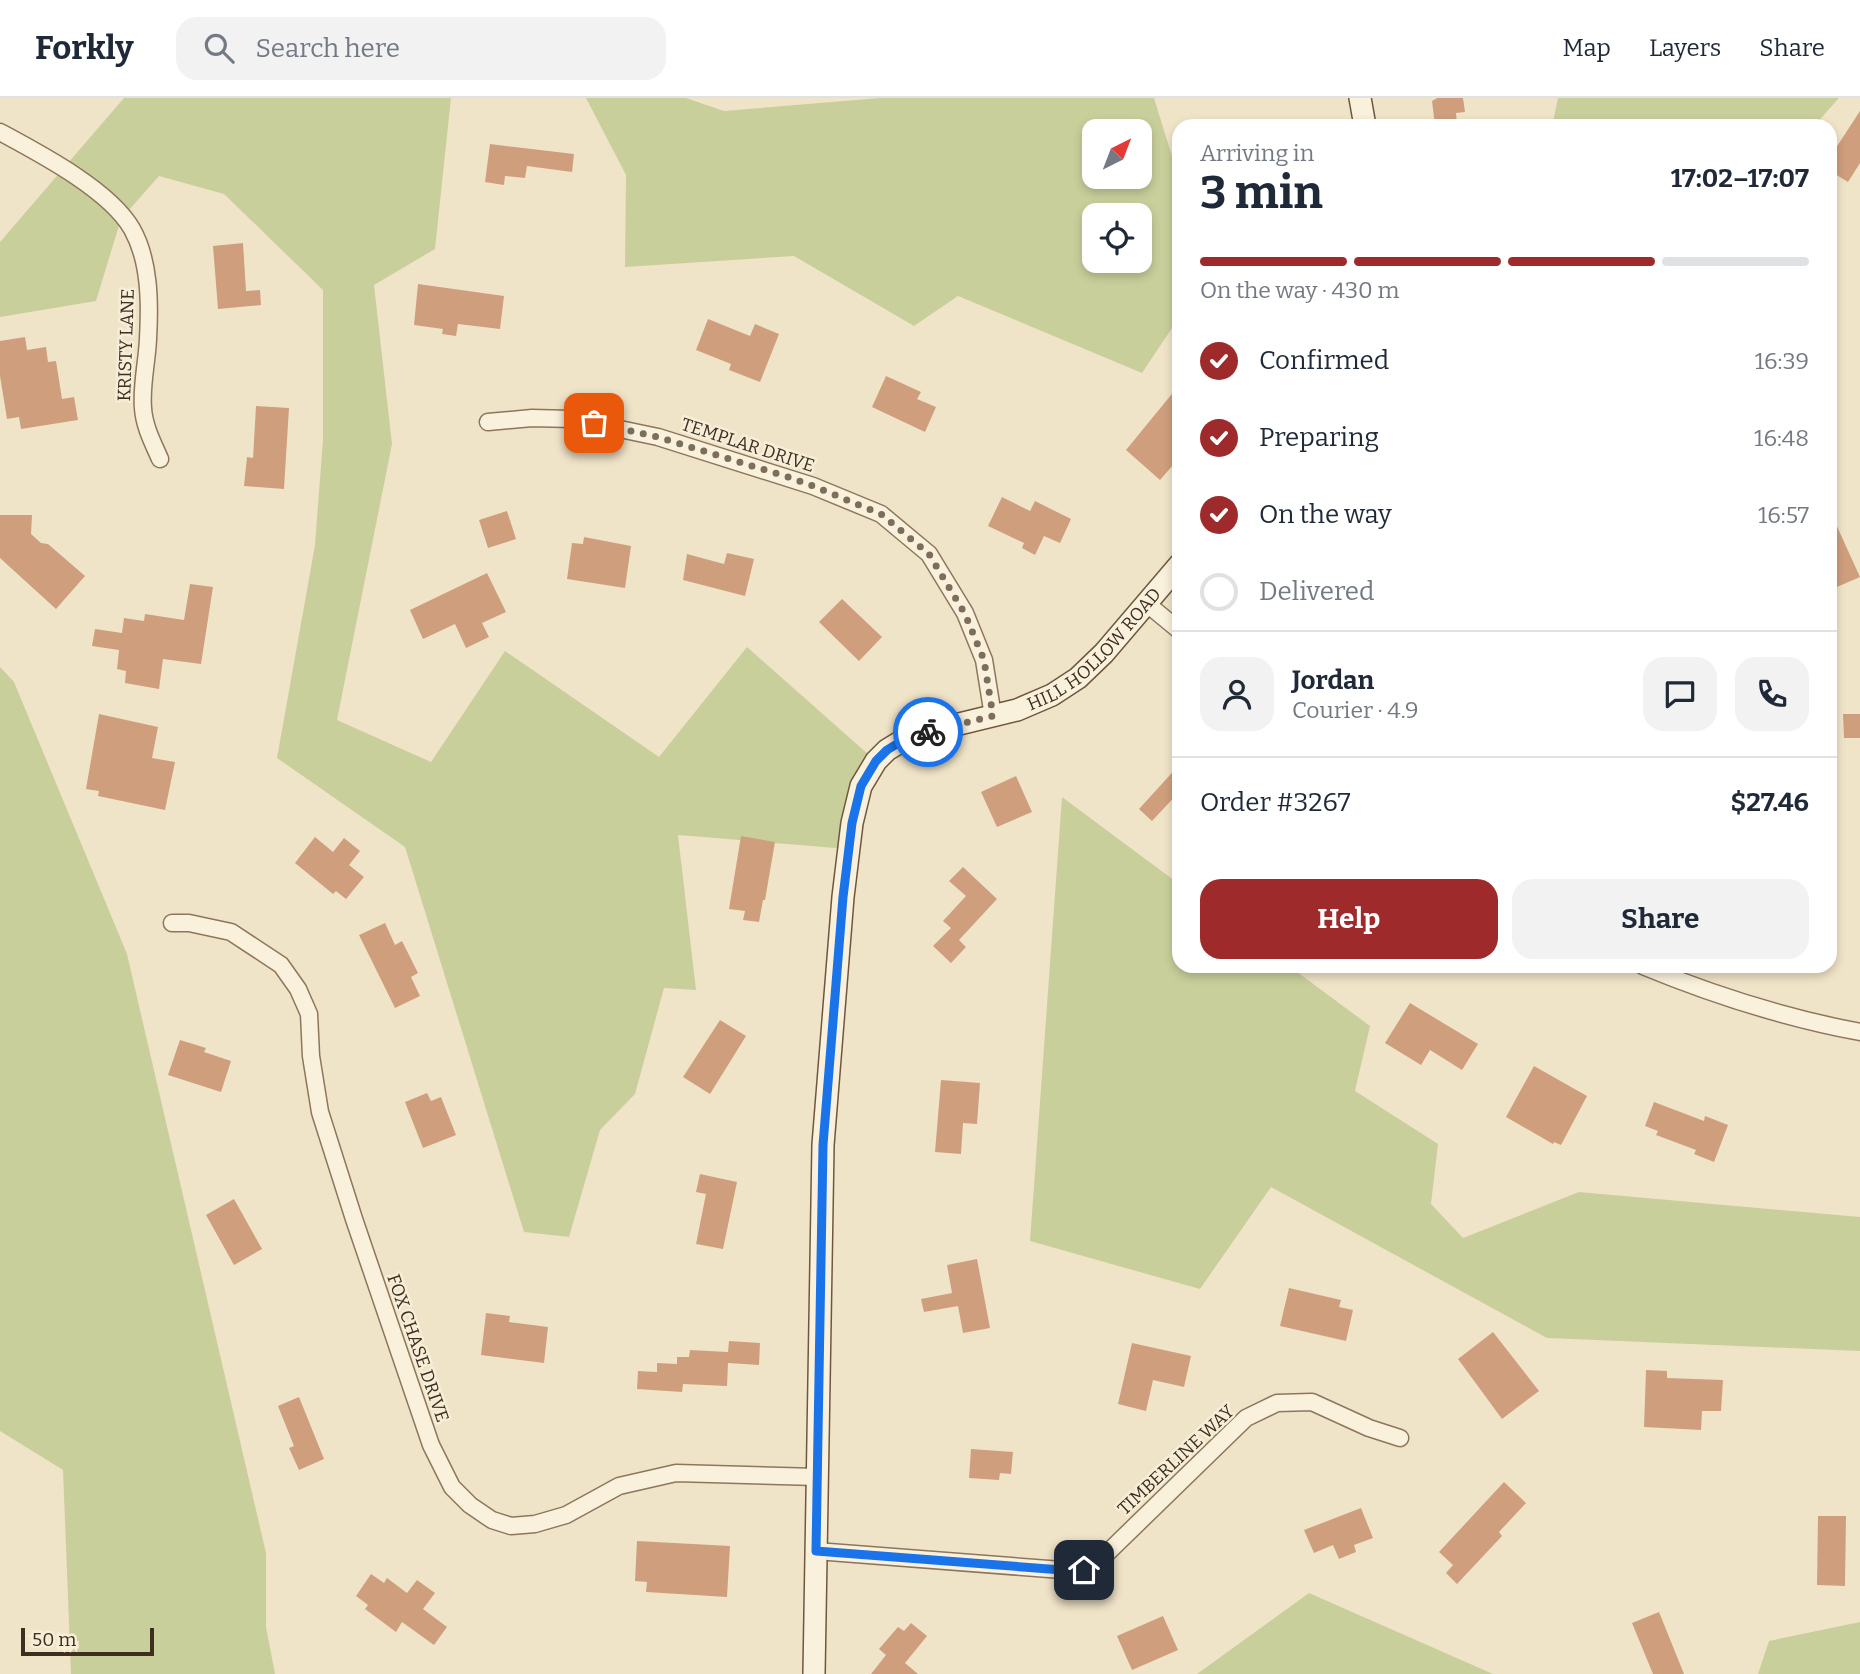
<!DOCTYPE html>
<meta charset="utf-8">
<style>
body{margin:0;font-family:Bitter,serif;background:#f2f2f3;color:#1f2937;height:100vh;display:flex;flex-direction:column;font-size:26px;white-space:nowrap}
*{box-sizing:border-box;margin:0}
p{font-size:23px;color:#747a83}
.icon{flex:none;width:38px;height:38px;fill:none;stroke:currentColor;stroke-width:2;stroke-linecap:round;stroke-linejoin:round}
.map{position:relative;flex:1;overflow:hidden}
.panel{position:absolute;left:1172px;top:21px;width:665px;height:854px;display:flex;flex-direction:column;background:#fff;border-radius:21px;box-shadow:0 4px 10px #0003}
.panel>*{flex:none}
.needle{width:46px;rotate:42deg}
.buttons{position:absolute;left:1082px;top:21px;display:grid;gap:14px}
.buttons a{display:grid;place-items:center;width:70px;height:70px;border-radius:14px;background:#fff;box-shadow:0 4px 10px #0003;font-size:35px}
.scale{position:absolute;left:21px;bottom:18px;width:133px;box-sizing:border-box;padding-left:7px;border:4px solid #3d2e20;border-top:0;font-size:19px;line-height:24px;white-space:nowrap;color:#3d2e20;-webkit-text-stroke:5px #f7eed8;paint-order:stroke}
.pin{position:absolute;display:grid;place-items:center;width:60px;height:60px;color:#fff;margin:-30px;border-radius:14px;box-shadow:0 4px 10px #0006}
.courier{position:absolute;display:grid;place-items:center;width:70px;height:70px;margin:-35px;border:5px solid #1a73e8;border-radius:50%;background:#fff;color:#222;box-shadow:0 2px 9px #0007}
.head em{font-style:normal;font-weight:700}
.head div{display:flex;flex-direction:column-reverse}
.head{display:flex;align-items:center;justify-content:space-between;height:119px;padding:0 28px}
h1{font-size:46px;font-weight:700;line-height:52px}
.bar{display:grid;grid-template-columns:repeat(4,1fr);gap:10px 7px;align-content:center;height:84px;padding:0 28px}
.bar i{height:9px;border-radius:5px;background:#e0e1e3}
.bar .selected{background:#9e2a2b}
.bar p{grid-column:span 4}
.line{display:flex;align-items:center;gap:18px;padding:0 28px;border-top:2px solid #e0e1e3}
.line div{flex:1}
.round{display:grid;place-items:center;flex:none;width:74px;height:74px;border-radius:21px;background:#f2f2f3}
ol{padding:0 28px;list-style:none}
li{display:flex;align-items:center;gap:21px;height:77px}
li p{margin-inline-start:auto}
li .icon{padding:7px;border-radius:50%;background:#9e2a2b;color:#fff;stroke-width:4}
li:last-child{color:#747a83}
li i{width:38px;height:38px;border:4px solid #e0e1e3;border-radius:50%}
.button{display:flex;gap:14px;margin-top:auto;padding:14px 28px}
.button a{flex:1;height:80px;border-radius:21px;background:#9e2a2b;color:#fff;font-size:28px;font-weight:700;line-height:80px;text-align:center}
.button a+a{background:#f2f2f3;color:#1f2937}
header{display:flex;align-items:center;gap:42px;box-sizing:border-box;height:98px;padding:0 35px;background:#fff;border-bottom:2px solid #e0e1e3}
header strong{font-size:33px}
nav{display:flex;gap:38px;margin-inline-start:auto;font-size:24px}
.search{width:490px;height:63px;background:#f2f2f3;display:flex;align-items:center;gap:18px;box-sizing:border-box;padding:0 24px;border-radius:21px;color:#747a83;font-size:26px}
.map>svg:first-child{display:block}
.green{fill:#c9cf9b;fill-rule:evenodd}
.building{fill:#cf9f7d}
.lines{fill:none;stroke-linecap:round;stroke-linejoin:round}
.street-casing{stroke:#8d765c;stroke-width:19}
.secondary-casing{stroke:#6f573f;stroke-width:24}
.street{stroke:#faf1dc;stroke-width:16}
.secondary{stroke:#faf1dc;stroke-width:21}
.done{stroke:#7c6e5b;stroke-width:7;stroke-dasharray:0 12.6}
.route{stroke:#1a73e8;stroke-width:9}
.labels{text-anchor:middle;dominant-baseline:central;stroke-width:5;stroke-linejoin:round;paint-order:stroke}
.street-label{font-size:18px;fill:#3d2e20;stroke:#f7eed8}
</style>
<header>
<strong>Forkly</strong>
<div class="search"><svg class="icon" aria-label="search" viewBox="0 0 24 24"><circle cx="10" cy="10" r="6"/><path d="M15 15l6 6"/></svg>Search here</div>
<nav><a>Map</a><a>Layers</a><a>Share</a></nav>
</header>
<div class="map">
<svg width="1860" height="1576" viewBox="0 0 1860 1576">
<rect width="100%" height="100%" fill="#f0e4c8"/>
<!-- green -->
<g class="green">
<path d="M124,0H451L435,151L374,187L392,346L337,622L431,664L505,553L659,659L747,549L877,664L848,751L678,737L696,892L664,890L635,996L600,1032L569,1139L524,1134L405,749L277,660L315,447L323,341V192L224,96L159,78L121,121L96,203L0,219V144Z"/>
<path d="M586,0H686L724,13L880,0H1154L1179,81L1180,218L1142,275L958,198L914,228L794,158L625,169L626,77ZM1094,33H1139V79H1094ZM1094,117H1139V163H1094Z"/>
<path d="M1558,0H1839L1814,28H1552Z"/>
<path d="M0,569L14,584L127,856L266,1455V1529L275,1576H71L63,1372L0,1333Z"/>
<path d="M1062,699L1179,786L1180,868H1289L1370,928L1355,993L1438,1046L1431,1106L1463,1140L1579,1094L1860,1119V1253L1547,1240L1271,1089L1200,1191L1030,1143Z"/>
<path d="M1309,1495L1493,1576H1197Z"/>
<path d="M1860,1524V1576H1758L1769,1543Z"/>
</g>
<!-- building -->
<g class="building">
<path d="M1437,0H1463L1465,14L1456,15L1457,26L1435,28L1432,3Z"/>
<path d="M1860,13V65L1848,84L1830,73V59Z"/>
<path d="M490,46L574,56L572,74L527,68L525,80L505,78L504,87L485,84Z"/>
<path d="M243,145L246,193L260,192L261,207L218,211L213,148Z"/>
<path d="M418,186L504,198L500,231L458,226L456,238L442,236L443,231L414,227Z"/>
<path d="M708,221L750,238L755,226L779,236L760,284L729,272L731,266L696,252Z"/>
<path d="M25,239L27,252L46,249L48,264L56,263L62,301L74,299L78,322L21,331L19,319L7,321L0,278V243Z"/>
<path d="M886,278L921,294L917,301L936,309L925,334L872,309Z"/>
<path d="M1180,286V359L1160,382L1126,352Z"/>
<path d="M256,308L289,310L284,391L244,388L247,359L253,360Z"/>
<path d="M1002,399L1030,413L1035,403L1071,421L1060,445L1044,438L1035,457L1022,450L1024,445L988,428Z"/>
<path d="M507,413L516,441L488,450L479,422Z"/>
<path d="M1830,413L1860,479L1830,492Z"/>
<path d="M0,417H32L31,436L41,445L48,446L85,478L56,511L0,460Z"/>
<path d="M584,439L631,448L625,490L567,481L572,445L583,446Z"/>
<path d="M727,455L754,461L745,498L683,482L687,456L724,466Z"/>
<path d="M487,475L506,514L482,525L489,539L466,550L455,526L423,541L410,512Z"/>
<path d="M190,486L213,489L201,566L163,561L159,591L125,585L126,573L117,571L119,552L92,548L95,531L122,535L124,520L144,523L145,516L184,522Z"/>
<path d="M842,501L882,539L859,563L819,524Z"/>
<path d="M99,616L158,629L152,660L175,664L165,712L98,698L99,693L86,691Z"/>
<path d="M1843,616H1860V640H1844Z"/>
<path d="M1180,666V693L1152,723L1139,711Z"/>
<path d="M1016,678L1032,714L997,729L981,694Z"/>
<path d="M741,738L775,744L765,802H763L759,824L743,822L745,813L729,811Z"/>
<path d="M315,739L333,754L344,740L360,753L349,767L364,779L346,801L336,793L333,796L295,765Z"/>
<path d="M963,769L997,801L959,842L966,849L951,865L933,848L951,830L943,823L966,798L949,783Z"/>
<path d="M385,825L395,847L402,843L418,875L411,879L420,898L395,910L359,837Z"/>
<path d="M1410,905L1478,946L1462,972L1430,952L1421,967L1385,945Z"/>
<path d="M720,922L746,938L710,996L683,979Z"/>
<path d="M180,942L206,950L204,954L231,963L221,994L168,977Z"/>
<path d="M1534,968L1587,998L1561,1047L1554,1044L1553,1046L1506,1019Z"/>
<path d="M941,982L980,985L977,1026L963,1025L961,1056L935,1054Z"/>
<path d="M427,995L431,1003L441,999L456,1037L423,1050L405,1004Z"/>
<path d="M1654,1004L1704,1023L1705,1018L1728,1027L1714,1064L1694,1056L1696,1052L1656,1037L1658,1033L1645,1028Z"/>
<path d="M700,1076L737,1084L723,1151L696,1146L706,1096L696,1094Z"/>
<path d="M234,1101L262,1151L234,1167L206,1117Z"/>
<path d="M977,1161L990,1230L963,1235L958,1208L924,1214L921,1201L952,1195L947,1167Z"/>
<path d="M1289,1190L1341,1202L1339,1209L1353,1212L1346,1243L1280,1228Z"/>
<path d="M486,1215L510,1218L509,1224L548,1229L544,1265L481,1257Z"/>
<path d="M1493,1234L1539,1293L1502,1321L1458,1261Z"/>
<path d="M729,1243L760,1245L759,1267L728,1265L727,1288L683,1286L682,1294L637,1291L638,1273L657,1274V1265L677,1266V1259H689L690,1252L728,1254Z"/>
<path d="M1132,1245L1191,1258L1184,1289L1153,1282L1146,1313L1118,1306Z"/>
<path d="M1646,1272L1667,1273V1280L1723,1282L1721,1313H1702L1701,1332L1644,1329Z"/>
<path d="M299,1299L324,1361L299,1372L289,1350L294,1348L278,1308Z"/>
<path d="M971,1351L1013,1354L1011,1376L1000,1375L999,1382L969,1380Z"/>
<path d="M1504,1384L1526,1405L1499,1434L1502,1438L1457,1486L1446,1475L1453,1467L1439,1454Z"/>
<path d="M1361,1410L1373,1440L1354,1447L1356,1454L1339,1461L1333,1447L1314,1455L1304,1432Z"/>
<path d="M1818,1418H1846L1845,1488L1817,1487Z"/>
<path d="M637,1443L730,1448L727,1499L646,1494L647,1484L635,1483Z"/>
<path d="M371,1476L384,1485L387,1480L407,1495L417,1482L435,1495L423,1511L447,1529L434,1547L402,1524L396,1534L365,1511L368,1507L356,1498Z"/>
<path d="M1659,1514L1684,1576H1653L1632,1525Z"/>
<path d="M1163,1518L1178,1552L1132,1572L1117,1538Z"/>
<path d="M911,1525L927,1538L905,1565L918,1576H871L886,1557L879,1551L898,1529L904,1533Z"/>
</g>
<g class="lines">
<defs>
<g id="street">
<path d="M0,34C39,55 110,92 132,131C150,163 150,205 148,241C147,264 141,288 143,310C144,328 153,345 160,361"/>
<path d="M488,324L532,320L572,321L658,339L813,388L881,416L929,456L965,515L984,562L993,618"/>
<path d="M1146,505L1180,533"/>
<path d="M172,825H189L231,834L281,867L298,891L309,916L311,958L320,1014L354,1121L431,1347L452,1389L470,1407L492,1422L511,1428L535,1426L566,1417L619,1388L676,1375L817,1379"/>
<path d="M1643,868C1713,897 1786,920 1860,934"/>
<path d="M816,1453L1075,1473L1085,1471L1100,1462L1246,1320L1277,1305L1312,1304L1369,1330L1400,1340"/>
</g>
<g id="secondary">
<path d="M1360,0L1365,28"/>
<path id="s1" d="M814,1576L823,1047L843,799L852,725L861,688L876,663L887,652L910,638L1017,612L1052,597L1078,580L1104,555L1180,466"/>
</g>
</defs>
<!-- street casing -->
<use href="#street" class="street-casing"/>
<!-- secondary casing -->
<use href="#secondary" class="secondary-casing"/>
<!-- street -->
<use href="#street" class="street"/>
<!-- secondary -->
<use href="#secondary" class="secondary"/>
</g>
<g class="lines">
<!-- done -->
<path class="done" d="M594,325L658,339L788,379L813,388L881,416L929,456L965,516L984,562L993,618L928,634"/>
<!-- route -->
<path class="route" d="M928,634L910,638L887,652L876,663L861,688L852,725L843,799L823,1047L816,1453L1075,1473L1084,1472"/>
</g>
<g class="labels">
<!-- street labels -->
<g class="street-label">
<text transform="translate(126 247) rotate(-88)">KRISTY LANE</text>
<text transform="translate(748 347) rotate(18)">TEMPLAR DRIVE</text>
<text stroke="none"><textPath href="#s1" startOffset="1172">HILL HOLLOW ROAD</textPath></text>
<text transform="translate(418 1250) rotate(71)">FOX CHASE DRIVE</text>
<text transform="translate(1176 1362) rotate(-43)">TIMBERLINE WAY</text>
</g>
</g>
</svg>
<div class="buttons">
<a><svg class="needle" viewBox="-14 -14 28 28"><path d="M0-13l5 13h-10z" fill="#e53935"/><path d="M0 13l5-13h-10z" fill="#747a83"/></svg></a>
<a><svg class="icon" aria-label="locate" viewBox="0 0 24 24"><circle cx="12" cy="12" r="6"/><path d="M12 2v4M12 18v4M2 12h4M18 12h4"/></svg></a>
</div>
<div class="scale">50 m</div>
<div class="pin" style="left:594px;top:325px;background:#ea580c"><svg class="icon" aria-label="bag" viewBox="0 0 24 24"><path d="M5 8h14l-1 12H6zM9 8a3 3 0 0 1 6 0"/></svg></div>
<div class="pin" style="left:1084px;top:1472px;background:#1f2937"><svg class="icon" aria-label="home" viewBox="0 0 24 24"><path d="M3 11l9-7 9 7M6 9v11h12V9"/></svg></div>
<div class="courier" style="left:928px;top:634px"><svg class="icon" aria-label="bike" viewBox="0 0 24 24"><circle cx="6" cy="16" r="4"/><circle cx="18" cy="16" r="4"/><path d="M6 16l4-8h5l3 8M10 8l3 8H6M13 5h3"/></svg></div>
<section class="panel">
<div class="head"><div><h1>3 min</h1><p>Arriving in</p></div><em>17:02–17:07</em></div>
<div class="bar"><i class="selected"></i><i class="selected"></i><i class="selected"></i><i></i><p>On the way · 430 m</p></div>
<ol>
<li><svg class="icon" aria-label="check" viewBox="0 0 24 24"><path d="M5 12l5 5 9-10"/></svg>Confirmed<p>16:39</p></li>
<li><svg class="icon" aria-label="check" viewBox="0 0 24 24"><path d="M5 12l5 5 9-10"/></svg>Preparing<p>16:48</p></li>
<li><svg class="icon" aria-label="check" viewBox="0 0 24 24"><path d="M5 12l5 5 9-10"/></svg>On the way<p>16:57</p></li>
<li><i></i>Delivered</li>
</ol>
<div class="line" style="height:126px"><a class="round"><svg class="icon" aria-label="person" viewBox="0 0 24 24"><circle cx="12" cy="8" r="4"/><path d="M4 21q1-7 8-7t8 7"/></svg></a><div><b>Jordan</b><p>Courier · 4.9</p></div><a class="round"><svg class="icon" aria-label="chat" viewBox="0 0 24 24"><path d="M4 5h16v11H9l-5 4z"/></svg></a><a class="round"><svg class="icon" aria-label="phone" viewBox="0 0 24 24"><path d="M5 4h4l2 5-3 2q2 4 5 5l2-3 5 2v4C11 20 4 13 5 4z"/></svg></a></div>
<div class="line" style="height:91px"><div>Order #3267</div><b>$27.46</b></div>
<div class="button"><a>Help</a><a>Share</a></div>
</section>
</div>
